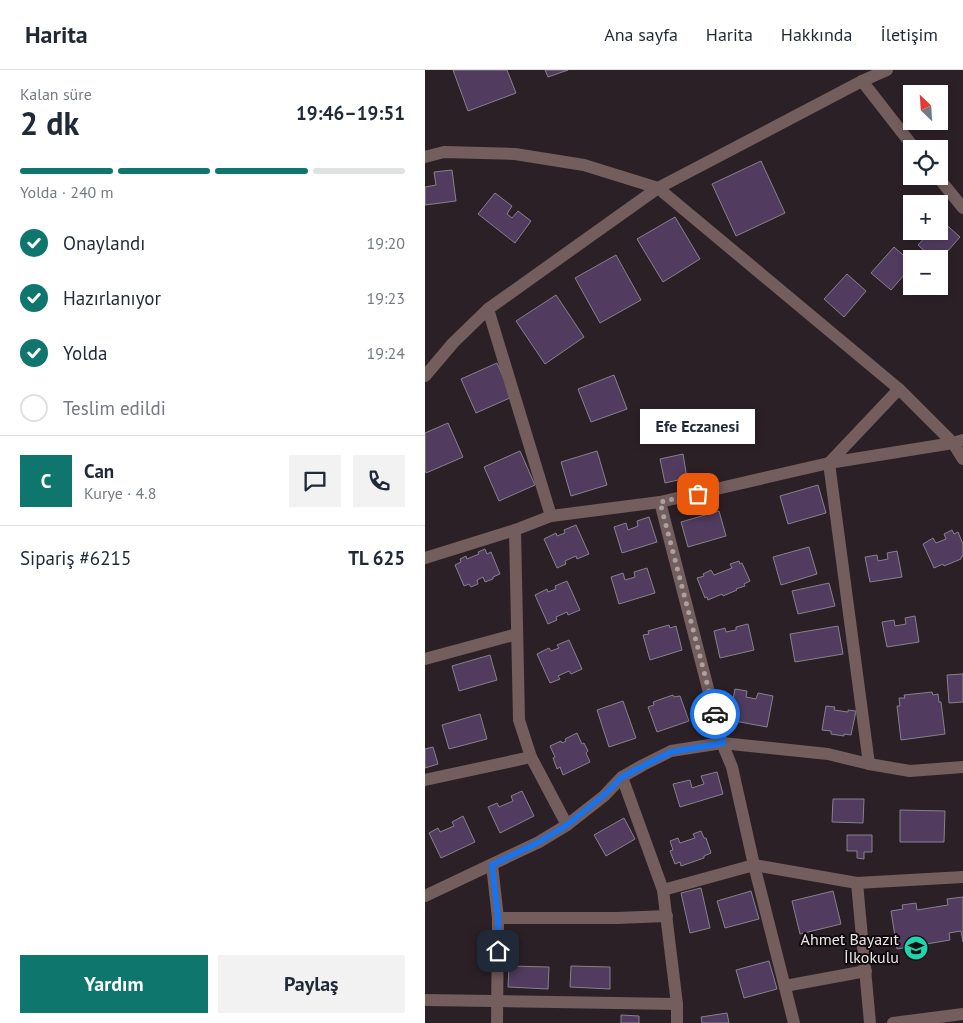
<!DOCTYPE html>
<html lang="tr">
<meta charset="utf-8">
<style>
body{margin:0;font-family:"PT Sans",sans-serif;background:#f2f2f3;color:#1f2937;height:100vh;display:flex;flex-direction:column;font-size:19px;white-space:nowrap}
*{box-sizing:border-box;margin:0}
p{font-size:16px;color:#747a83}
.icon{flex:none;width:28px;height:28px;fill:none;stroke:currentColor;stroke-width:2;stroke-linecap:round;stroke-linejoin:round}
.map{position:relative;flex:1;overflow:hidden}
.drawer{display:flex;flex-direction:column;background:#fff;width:425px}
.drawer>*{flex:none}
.needle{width:32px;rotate:335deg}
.fabs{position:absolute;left:478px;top:15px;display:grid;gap:10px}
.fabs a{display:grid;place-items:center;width:45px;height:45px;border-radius:0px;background:#fff;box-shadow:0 2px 8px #0003;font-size:25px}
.pin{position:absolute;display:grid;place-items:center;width:42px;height:42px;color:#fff;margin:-21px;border-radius:10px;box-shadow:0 2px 8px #0006}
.courier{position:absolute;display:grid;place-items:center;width:50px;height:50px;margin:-25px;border:4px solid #1a73e8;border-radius:50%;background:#fff;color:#222;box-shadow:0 1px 6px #0007}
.bubble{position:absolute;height:35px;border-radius:0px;background:#fff;box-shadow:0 2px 8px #0003;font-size:16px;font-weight:800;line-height:35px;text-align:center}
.summary em{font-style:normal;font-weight:800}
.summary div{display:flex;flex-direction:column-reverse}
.summary{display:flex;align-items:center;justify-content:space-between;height:85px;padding:0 20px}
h1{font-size:32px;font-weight:800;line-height:38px}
.bar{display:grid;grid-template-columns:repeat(4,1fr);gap:8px 5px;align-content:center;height:60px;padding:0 20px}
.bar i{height:6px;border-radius:4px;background:#e0e1e3}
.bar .selected{background:#0f766e}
.bar p{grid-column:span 4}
.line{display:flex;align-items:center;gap:12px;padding:0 20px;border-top:1px solid #e0e1e3}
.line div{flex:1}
.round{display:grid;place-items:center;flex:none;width:52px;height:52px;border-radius:0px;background:#f2f2f3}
ol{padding:0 20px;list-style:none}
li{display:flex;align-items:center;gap:15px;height:55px}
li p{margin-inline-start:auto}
li .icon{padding:5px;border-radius:50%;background:#0f766e;color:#fff;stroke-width:4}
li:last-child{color:#747a83}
li i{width:28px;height:28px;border:2px solid #e0e1e3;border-radius:50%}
.button{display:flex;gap:10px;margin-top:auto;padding:10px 20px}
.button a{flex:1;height:58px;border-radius:0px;background:#0f766e;color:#fff;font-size:20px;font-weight:800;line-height:58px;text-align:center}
.button a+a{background:#f2f2f3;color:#1f2937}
header{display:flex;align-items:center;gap:30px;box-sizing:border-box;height:70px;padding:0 25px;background:#fff;border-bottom:1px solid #e0e1e3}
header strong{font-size:24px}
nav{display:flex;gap:28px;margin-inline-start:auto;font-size:18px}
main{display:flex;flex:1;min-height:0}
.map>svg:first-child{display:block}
.building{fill:#513c60;stroke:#87808c}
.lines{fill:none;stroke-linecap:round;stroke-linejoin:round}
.minor{stroke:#735d5d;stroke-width:12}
.done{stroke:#aaa1a5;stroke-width:5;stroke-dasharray:0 9}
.route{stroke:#1a73e8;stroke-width:6}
.labels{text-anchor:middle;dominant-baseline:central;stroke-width:4;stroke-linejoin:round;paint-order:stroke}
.poi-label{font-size:16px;fill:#eee6ea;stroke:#100c0e;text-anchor:end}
</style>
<header>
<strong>Harita</strong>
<nav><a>Ana sayfa</a><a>Harita</a><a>Hakkında</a><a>İletişim</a></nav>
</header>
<main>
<section class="drawer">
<div class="summary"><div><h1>2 dk</h1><p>Kalan süre</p></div><em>19:46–19:51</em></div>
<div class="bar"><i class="selected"></i><i class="selected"></i><i class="selected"></i><i></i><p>Yolda · 240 m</p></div>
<ol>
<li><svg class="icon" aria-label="check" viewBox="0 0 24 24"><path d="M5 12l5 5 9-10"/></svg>Onaylandı<p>19:20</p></li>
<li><svg class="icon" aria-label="check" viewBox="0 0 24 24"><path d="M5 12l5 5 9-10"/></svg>Hazırlanıyor<p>19:23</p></li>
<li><svg class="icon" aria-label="check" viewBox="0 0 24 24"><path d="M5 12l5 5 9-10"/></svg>Yolda<p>19:24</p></li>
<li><i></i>Teslim edildi</li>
</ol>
<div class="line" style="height:90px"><b class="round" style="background:#0f766e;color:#fff">C</b><div><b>Can</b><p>Kurye · 4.8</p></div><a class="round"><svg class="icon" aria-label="chat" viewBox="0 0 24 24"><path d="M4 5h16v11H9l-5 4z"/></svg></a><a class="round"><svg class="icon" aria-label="phone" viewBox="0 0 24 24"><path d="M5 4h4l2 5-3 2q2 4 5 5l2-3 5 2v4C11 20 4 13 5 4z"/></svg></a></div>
<div class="line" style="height:65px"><div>Sipariş #6215</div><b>TL 625</b></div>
<div class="button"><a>Yardım</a><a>Paylaş</a></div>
</section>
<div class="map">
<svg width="538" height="953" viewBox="0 0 538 953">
<rect width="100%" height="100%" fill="#2b2026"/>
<!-- building -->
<g class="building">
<path d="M28,0H82L91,23L43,41Z"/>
<path d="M120,0H143L123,7Z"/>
<path d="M336,91L360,143L311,166L287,114Z"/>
<path d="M27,100L31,131L0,135V117L11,115L9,102Z"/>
<path d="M70,123L87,136L82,144L87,148L93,141L106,151L90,173L53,144Z"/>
<path d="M250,147L275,189L238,212L212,169Z"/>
<path d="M516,150L535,167L514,191V189H508L493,175L506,161H514V152Z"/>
<path d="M469,177L486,192V197L466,220L446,203Z"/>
<path d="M191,185L216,230L175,253L150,208Z"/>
<path d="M422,204L441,221L419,247L399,229Z"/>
<path d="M131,225L159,267L120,294L91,251Z"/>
<path d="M72,293L87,327L51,343L36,309Z"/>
<path d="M189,305L202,339L166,352L153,319Z"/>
<path d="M23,353L38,387L1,403L0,400V363Z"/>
<path d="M95,381L110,415L74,431L59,397Z"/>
<path d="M172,381L182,415L146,426L136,392Z"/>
<path d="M258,384L262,408L240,413L235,389Z"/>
<path d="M393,415L401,443L363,454L355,426Z"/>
<path d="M294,441L301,466L263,477L256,452Z"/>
<path d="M224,447L232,472L197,483L189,457L201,453L203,460L213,456L212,451Z"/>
<path d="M151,455L164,484L152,489L151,486L140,491L141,494L132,498L119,469L131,463L132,466L140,463L139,460Z"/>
<path d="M527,460L529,464L533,462L538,474V486L536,487V489L519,496L518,494L509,498L498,474L508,468L511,473L521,469L519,464Z"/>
<path d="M384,477L392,504L356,515L348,487Z"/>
<path d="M60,479L62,484L66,482L75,504L68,507V509L60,512L58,507L52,510L53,514L46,517L44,514L39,516L30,495L36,492L35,489L41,486L42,489L54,484L53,482Z"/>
<path d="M472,481L477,507L445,512L440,487L452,485L453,491L463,489L462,483Z"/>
<path d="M314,491L315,494L317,493L325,511L319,514L320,516L311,519L312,520L298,526L297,524L283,530L282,527L280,528L272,508L279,506L278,504L286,500L289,505L307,498L305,494Z"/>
<path d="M222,498L230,523L194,534L186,507L198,503L200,510L210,507L209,502Z"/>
<path d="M142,511L155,540L143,545L142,542L131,547L132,550L123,554L110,525L122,519L123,522L131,519L130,516Z"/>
<path d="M404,513L410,536L373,544L367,521Z"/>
<path d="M490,546L494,572L462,577L457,552L469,550L470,556L481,554L480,548Z"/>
<path d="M323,554L329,580L295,588L289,561L300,558L301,562L311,560V557Z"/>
<path d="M244,555L245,558L251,556L257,580L225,590L218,565L224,564L223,561Z"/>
<path d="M413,556L418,584L370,592L365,564Z"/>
<path d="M144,570L157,599L146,604L144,601L133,606L135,609L125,613L112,584L124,578L126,581L134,578L132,575Z"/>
<path d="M65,585L72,610L34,621L27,596Z"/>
<path d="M538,604V632L524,633L522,605Z"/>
<path d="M310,619L322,621L321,627L331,629L333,623L348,626L342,657L304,650Z"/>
<path d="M507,622L508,625L513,624L514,632H516L520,664L476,670L472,636H475L474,628H480L479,625Z"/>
<path d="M248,625L249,627L255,626L264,651L232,662L223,637L229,635L228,632Z"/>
<path d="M198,631L211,668L184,677L172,640Z"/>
<path d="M401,636L410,637L409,640L423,642V640L431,641L426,665L419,664V666L406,664V661L397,660Z"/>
<path d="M55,644L62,669L24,679L17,655Z"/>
<path d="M152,663L157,674L159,673L163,681L161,683L165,692L138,705L135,697L132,699L128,688L130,687L125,676L136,671L137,673L141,671L140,669Z"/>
<path d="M8,677L13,694L0,698V679Z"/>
<path d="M292,702L298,724L255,737L248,714L265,710L267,718L279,714L276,706Z"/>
<path d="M97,721L109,746L75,763L63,737L72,733L74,737L88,731L86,726Z"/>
<path d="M408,729H439L438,753L407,752Z"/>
<path d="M475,740L520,741L519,772H475Z"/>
<path d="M38,746L50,772L16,788L4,763L13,758L15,762L29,756L27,752Z"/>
<path d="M199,748L210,769L181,786L169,765Z"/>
<path d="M276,761L279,768H281L286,783L279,786V788L256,796L255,792L250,794L245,781L248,780L245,771L253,768L255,773L270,768L268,764Z"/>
<path d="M422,765H447V782H439V789L432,788V781H422Z"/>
<path d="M276,818L285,858L265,863L256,823Z"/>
<path d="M326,821L334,849L300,858L292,831Z"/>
<path d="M408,821L416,854L375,864L367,831Z"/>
<path d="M538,827V872L536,861L524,863L525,870L472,879L466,841L478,839L477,835L491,833L492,840L523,835L522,829Z"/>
<path d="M344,891L352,919L319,928L311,900Z"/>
<path d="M84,896L124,897L123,919L83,917Z"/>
<path d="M146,896L185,897V919L145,917Z"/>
<path d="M302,943L304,953H277L276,947Z"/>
<path d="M196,945L214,946V953H196Z"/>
</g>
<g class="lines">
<!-- minor -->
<g class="minor">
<path d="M437,11L490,79"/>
<path d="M0,87L19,82L90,84L159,95L233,118L474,319L528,373L538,389"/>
<path d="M512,106L538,138"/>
<path d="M63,239L126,446"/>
<path d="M0,306L28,273L63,239L233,118L437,11L462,0"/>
<path d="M235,432L297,673L307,697L329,795L369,953"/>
<path d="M90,460L94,650L106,687L142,755"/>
<path d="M0,488L90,460L126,446L235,432L404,393L528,373L538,370"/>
<path d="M0,589L92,564"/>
<path d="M444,694L404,393L474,319"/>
<path d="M197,707L238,820L252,934V953"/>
<path d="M0,710L106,687"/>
<path d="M67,795L73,848L72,953"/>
<path d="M432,813L445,953"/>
<path d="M238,820L329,795L432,813L538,807"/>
<path d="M0,826L114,772L142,755L179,726L197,707L218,695L246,681L297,673L403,684L444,694L485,701L538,697"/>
<path d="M73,848H192L242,846"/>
<path d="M360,916L441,901"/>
<path d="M0,930L252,934"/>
<path d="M468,953L538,944"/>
</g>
</g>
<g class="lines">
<!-- done -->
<path class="done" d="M273,424L235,432L290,644"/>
<!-- route -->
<path class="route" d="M73,881V848L67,795L114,772L142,755L178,726L197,707L218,696L246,682L298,673L290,644"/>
</g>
<!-- icons -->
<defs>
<symbol id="school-disc" viewBox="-11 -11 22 22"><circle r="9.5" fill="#1fd5b0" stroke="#100c0e"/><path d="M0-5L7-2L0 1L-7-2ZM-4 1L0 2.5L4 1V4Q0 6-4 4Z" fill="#111"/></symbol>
</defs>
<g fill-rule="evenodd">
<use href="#school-disc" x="477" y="864" width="28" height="28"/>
</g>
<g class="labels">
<!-- poi labels -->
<g class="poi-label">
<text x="474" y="869">Ahmet Bayazıt<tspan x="474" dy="18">İlkokulu</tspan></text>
</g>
</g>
</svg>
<div class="fabs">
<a><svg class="needle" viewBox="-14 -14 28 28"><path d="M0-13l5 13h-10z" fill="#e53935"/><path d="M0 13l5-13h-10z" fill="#747a83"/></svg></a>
<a><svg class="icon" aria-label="locate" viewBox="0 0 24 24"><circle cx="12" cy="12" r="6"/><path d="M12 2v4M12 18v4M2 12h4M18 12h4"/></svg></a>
<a>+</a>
<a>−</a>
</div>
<div class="pin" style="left:273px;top:424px;background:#ea580c"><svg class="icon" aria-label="bag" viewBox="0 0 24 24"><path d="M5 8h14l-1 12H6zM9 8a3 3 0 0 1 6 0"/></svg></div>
<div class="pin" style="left:73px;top:881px;background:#1f2937"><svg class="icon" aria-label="home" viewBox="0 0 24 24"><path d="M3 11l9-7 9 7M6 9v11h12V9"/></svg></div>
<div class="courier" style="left:290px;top:644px"><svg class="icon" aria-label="car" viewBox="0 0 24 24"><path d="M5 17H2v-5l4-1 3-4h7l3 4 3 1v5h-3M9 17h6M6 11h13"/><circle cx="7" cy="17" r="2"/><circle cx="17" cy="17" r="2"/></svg></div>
<div class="bubble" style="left:215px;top:339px;width:115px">Efe Eczanesi</div>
</div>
</main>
